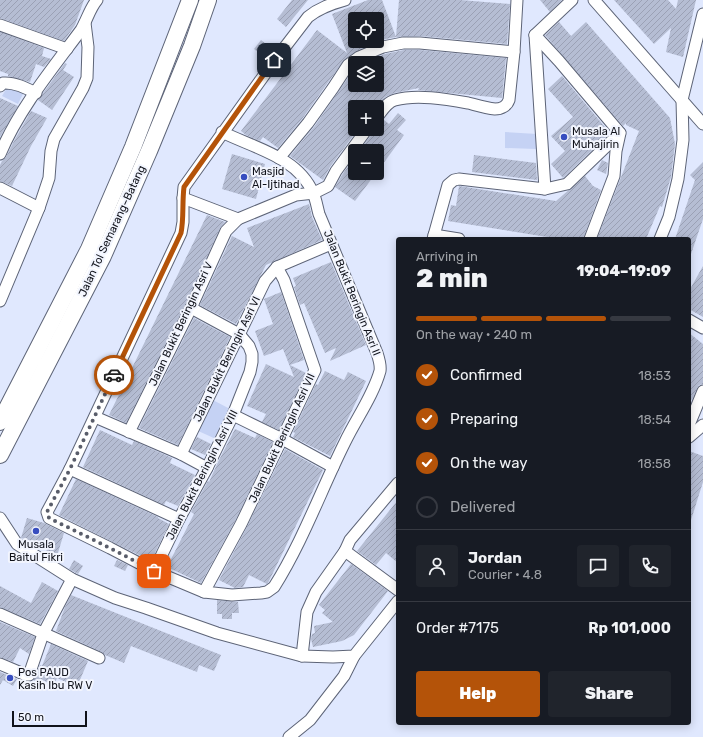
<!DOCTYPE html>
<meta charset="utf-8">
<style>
body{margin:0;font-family:Rubik,sans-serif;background:#20242c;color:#f1f3f6;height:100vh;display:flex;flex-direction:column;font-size:15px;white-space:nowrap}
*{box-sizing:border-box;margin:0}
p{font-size:13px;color:#9ea1a6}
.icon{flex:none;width:22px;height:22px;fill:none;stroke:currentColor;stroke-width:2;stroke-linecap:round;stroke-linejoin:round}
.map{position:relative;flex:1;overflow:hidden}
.panel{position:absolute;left:396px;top:237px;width:295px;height:488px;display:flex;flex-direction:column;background:#171b24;border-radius:4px;box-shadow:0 2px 10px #0003}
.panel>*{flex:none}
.tools{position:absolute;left:348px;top:12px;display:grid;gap:8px}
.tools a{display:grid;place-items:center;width:36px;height:36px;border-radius:4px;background:#171b24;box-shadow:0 2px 10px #0003;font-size:20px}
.scale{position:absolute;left:12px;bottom:10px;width:75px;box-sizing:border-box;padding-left:4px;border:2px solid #10121a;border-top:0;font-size:11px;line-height:14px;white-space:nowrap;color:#10121a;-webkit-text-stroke:3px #f2f5fe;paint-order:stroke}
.pin{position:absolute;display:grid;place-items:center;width:34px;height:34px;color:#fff;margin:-17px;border-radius:8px;box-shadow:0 2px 6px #0006}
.courier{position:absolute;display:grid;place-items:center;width:40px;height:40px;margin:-20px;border:3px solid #b45309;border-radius:50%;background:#fff;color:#222;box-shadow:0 1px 5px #0007}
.head em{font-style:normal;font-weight:800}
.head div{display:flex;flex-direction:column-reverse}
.head{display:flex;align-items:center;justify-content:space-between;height:68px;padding:0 20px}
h1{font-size:26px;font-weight:800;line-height:30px}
.bar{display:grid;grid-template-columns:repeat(4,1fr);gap:6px 4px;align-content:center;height:48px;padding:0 20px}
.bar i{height:5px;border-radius:3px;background:#363941}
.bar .active{background:#b45309}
.bar p{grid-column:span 4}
.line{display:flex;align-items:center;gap:10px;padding:0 20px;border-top:1px solid #363941}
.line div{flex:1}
.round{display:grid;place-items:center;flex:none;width:42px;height:42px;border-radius:4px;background:#20242c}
ol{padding:0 20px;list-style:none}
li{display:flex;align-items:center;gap:12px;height:44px}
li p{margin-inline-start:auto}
li .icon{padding:4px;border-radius:50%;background:#b45309;color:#fff;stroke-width:4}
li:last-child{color:#9ea1a6}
li i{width:22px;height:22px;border:2px solid #363941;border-radius:50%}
.button{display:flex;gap:8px;margin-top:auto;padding:8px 20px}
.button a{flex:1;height:46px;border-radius:4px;background:#b45309;color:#fff;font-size:16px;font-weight:800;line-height:46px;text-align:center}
.button a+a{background:#20242c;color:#f1f3f6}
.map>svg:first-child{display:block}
.grass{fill:#c5d2f4}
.building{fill:url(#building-hatch);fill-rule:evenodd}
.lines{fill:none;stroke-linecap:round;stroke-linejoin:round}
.minor-casing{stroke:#5d6477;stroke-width:13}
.highway-casing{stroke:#5d6477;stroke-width:18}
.minor{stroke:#fff;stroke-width:11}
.highway{stroke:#fff;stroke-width:16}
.done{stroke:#595d6a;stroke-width:4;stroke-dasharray:0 7.2}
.route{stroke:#b45309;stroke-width:5}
.poi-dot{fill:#374dbf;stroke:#f2f5fe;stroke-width:1.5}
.labels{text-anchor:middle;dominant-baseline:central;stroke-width:4;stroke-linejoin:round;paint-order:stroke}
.poi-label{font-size:11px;fill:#10121a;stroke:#f2f5fe;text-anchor:start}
.street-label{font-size:11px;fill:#10121a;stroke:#f2f5fe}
</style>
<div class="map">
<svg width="703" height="737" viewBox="0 0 703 737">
<defs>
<pattern id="building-hatch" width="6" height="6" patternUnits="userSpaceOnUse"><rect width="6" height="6" fill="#b5bdd3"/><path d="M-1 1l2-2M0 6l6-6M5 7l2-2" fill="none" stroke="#9ba1b5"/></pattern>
</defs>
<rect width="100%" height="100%" fill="#e0e8fe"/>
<!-- grass -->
<g class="grass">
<path d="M8,86L23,94L18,104L2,96Z"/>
<path d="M505,132L537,134L536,149L505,148Z"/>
<path d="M211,399L230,409L216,439L196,430Z"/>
</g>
<!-- building -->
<g class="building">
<path d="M0,0H84L75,25L64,41L0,18Z"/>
<path d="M292,0H308L286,27L277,19Z"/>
<path d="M368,0H382L396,37L380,40L356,51L344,60L302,119L278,148L263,137L260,141L246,135L241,131L317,30L347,53L332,14ZM355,19H377V41H355Z"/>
<path d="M399,0H460L510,4L507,44L421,36L396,37Z"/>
<path d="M540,0H562L550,12Z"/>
<path d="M614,0H668L676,9L678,0H696L683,57L666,52L671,28L654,44Z"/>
<path d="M559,22L571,36L586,22L670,118L675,144L671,177L662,207L660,206L646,239H597L639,131L626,125V123L623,126L545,35Z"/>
<path d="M0,32L44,48L42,56L51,59L44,67L36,64L30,82L8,76V74L0,71Z"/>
<path d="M261,40L274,50L267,59L254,49Z"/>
<path d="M404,50H420L506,58L502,98L418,90L419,88L394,93L385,97L376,107H355V129H358L330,167L323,180L290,156L314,127L350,75L355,78V85H364L369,89L372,85H377V63L365,62L385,54Z"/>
<path d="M65,63L67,64L63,70L74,77L52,110L38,100Z"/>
<path d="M562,76L610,133L563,178L551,164L565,151L551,136L573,117L548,89Z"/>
<path d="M0,98L18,106L0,137Z"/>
<path d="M31,111L47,118L31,146L12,186L0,181V165L2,161L6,157L14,141Z"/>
<path d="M398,113L406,120L397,130L404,135L377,172V151H359L373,133L374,129H377V124L380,123L384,120L389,124Z"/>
<path d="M232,154L265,164L256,199L222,189Z"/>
<path d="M474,155L536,163L537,180L472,172Z"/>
<path d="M355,157V173H376L355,201L335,187L342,175Z"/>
<path d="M602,160L608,163L606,174L597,170Z"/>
<path d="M703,162V219L690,257L689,256V239H675L695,180L690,175Z"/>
<path d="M585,176L593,186L601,190L583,239H560L448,221L451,205L456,206L459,186L556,201Z"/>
<path d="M309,204L312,217L322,240L266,265L236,324L200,305L232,236L254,247L247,228Z"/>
<path d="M207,215L225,222L220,228L185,305L126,423L109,415Z"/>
<path d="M331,262L366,345L330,361L336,348L325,353L304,303L300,305L294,287L296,286L293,278Z"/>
<path d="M703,266V317L689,309V291Z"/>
<path d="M281,292L304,360L290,365L306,373L279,430L262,422L266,414L247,406L266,364L294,377L283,349L264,356L255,331L273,324L264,299Z"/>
<path d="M194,318L230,337L178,445L139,428Z"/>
<path d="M689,333L703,344V384L699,385L697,388L692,400L689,398Z"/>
<path d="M325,371L344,380L348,372L366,381L330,456L293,437L295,433L293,432L316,384L318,385Z"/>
<path d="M235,429L255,438L257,434L273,442L235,521L201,583L167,567L194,514L191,512L208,481L209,482L218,462Z"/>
<path d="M100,430L132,445L134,441L172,458L170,463L195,475L178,506L166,501L164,505L83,467Z"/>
<path d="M197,437L211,444L205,455L191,449Z"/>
<path d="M285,449L323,470L268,583L267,584L249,575L243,587L235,588L219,580L247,527Z"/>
<path d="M689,451L703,456V482L691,520H689Z"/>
<path d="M76,479L158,517V518L169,524L151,561L59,515Z"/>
<path d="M398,500V563L386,553L376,565L357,551Z"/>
<path d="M27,518L44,523L64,533L57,556L46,552L48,546L21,538Z"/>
<path d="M74,560L83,566L78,574L69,569Z"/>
<path d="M117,560L128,565L125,571L114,566Z"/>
<path d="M351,564L388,591L354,635L342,641L313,647L311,639L312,634L315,633L314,626L333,622L322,613L325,610L319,605Z"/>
<path d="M42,582L58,591L40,624L0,607V586L31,603Z"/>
<path d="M71,595L221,655L214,671L199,665L197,672L131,646L124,663L105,655L102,652L56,631L65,607Z"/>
<path d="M217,600L238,602L239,613H232V619H222V614H217Z"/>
<path d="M0,622L35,637L29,654L20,648L13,662L0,657Z"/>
<path d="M51,644L88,661L77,687L57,678L54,685L40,679L38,682L33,680L40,665L42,666Z"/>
<path d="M0,672L17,679L13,686L3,680L0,685Z"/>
</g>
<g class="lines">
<defs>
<g id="minor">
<path d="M594,0L703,124"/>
<path d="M0,25L67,49"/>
<path d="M535,35L559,61L620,133L616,151L614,176L590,239"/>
<path d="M535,35L545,189"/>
<path d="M535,35L572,0"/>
<path d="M514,52L517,0"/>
<path d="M0,86L3,83C14,82 26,88 36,93"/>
<path d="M222,132C254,148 298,157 313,193C316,199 317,207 319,214L377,353C379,359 381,365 380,371C373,396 356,419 345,442C321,490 303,541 274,587L267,592L261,593L232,595L204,592L154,571L110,548L49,518L47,512L70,469L181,233L183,222V198L184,187L275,60L308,17C319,8 331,4 345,0"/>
<path d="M0,154C19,109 52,69 81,30C87,20 90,8 97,0"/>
<path d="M279,158L308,123L333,88L348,65L359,57L383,47L403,43H420L514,52L509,100C507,106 501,109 495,109C486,108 476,105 468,103C446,99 416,94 395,100C387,102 382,111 377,117"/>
<path d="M0,188L39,208"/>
<path d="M183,198L238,219L296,195L314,193L328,186L336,171L367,129"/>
<path d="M434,235L459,239"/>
<path d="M433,239L448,185L454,180L459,179L545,189L567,184L620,133"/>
<path d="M660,239L669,217L678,179L683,140L682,100L703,14"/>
<path d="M0,301L39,208L49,178L51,151L54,139L83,88L87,78L88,47L85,23"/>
<path d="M689,320L703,328"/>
<path d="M233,415L282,439L333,467"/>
<path d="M95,417L181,454L207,468"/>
<path d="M689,425L703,391"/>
<path d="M129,432L191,308L226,231L238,219"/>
<path d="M689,437L703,425"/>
<path d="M181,454L265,281L277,267"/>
<path d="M70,469L179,519"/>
<path d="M398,483L350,540L345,551L398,590"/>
<path d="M0,518L17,544L72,579L115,598L146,608L217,633L302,656L333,657L354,656L398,601"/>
<path d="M154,571L179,519L207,468L233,415L250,372L252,362V354L249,346L239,334L191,308"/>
<path d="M204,592L241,524L315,370L284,280L277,267L331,244"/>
<path d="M0,614L99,658"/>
<path d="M302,656L307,612L316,592L345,551"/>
<path d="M0,664L26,675H29L43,634L72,579"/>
<path d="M289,737L310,720L344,676L354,656"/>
</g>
<g id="highway">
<path d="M0,422L89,249L133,147L190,0"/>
<path d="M0,455L103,256L149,151L192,46L208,0"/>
</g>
</defs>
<!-- minor casing -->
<use href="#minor" class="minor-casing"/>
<!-- highway casing -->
<use href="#highway" class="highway-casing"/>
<!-- minor -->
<use href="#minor" class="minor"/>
<!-- highway -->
<use href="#highway" class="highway"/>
</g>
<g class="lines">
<!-- done -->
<path class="done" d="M114,375L70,469L47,512L49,518L110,548L154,571"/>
<!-- route -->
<path class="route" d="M114,375L181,233C184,218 182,203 184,187L274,60"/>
</g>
<!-- markers -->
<g class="poi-dot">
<circle cx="564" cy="137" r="4"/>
<circle cx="244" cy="177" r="4"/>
<circle cx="36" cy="531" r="4"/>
<circle cx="10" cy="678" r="4"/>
</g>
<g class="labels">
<!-- poi labels -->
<g class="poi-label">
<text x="572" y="131">Musala Al<tspan x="572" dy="13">Muhajirin</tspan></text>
<text x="252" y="171">Masjid<tspan x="252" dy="13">Al-Ijtihad</tspan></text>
<text x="36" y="544" text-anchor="middle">Musala<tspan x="36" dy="13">Baitul Fikri</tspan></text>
<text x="18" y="672">Pos PAUD<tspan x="18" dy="13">Kasih Ibu RW V</tspan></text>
</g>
<!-- street labels -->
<g class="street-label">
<text transform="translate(112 231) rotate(-65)">Jalan Tol Semarang–Batang</text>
<text transform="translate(352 293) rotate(68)">Jalan Bukit Beringin Asri II</text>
<text transform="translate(181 324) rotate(-65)">Jalan Bukit Beringin Asri V</text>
<text transform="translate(227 359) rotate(-64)">Jalan Bukit Beringin Asri VI</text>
<text transform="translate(282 438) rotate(-65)">Jalan Bukit Beringin Asri VII</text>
<text transform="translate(202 475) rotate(-63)">Jalan Bukit Beringin Asri VIII</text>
</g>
</g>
</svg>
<div class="tools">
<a><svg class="icon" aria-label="locate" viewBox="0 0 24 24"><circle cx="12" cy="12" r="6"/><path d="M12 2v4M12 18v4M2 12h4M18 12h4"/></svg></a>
<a><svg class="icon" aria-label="layers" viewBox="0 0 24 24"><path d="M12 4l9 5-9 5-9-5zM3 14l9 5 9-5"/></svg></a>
<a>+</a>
<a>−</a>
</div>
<div class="scale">50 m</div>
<div class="pin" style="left:154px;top:571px;background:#ea580c"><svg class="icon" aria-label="bag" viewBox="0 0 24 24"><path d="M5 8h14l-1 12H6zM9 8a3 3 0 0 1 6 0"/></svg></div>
<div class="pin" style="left:274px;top:60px;background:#1f2937"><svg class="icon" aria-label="home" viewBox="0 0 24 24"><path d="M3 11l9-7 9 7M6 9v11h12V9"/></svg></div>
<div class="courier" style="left:114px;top:375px"><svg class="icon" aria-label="car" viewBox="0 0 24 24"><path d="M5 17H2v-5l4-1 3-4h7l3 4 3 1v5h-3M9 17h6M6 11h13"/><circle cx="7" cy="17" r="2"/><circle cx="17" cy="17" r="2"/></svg></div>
<section class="panel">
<div class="head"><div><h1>2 min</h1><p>Arriving in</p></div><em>19:04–19:09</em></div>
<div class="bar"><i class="active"></i><i class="active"></i><i class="active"></i><i></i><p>On the way · 240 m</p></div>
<ol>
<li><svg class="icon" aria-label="check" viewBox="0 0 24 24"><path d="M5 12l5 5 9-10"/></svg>Confirmed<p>18:53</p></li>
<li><svg class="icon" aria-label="check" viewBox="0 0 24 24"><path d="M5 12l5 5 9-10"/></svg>Preparing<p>18:54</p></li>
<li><svg class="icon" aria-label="check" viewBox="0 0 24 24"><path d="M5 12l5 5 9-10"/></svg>On the way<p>18:58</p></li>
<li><i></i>Delivered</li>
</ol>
<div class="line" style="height:72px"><a class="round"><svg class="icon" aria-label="person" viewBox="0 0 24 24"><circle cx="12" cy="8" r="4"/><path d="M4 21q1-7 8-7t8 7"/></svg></a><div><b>Jordan</b><p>Courier · 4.8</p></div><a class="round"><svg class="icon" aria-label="chat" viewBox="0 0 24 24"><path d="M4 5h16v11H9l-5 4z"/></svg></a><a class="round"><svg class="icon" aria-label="phone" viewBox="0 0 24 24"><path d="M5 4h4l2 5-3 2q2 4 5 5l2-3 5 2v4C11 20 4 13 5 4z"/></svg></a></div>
<div class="line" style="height:52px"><div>Order #7175</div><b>Rp 101,000</b></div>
<div class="button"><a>Help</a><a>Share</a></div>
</section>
</div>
